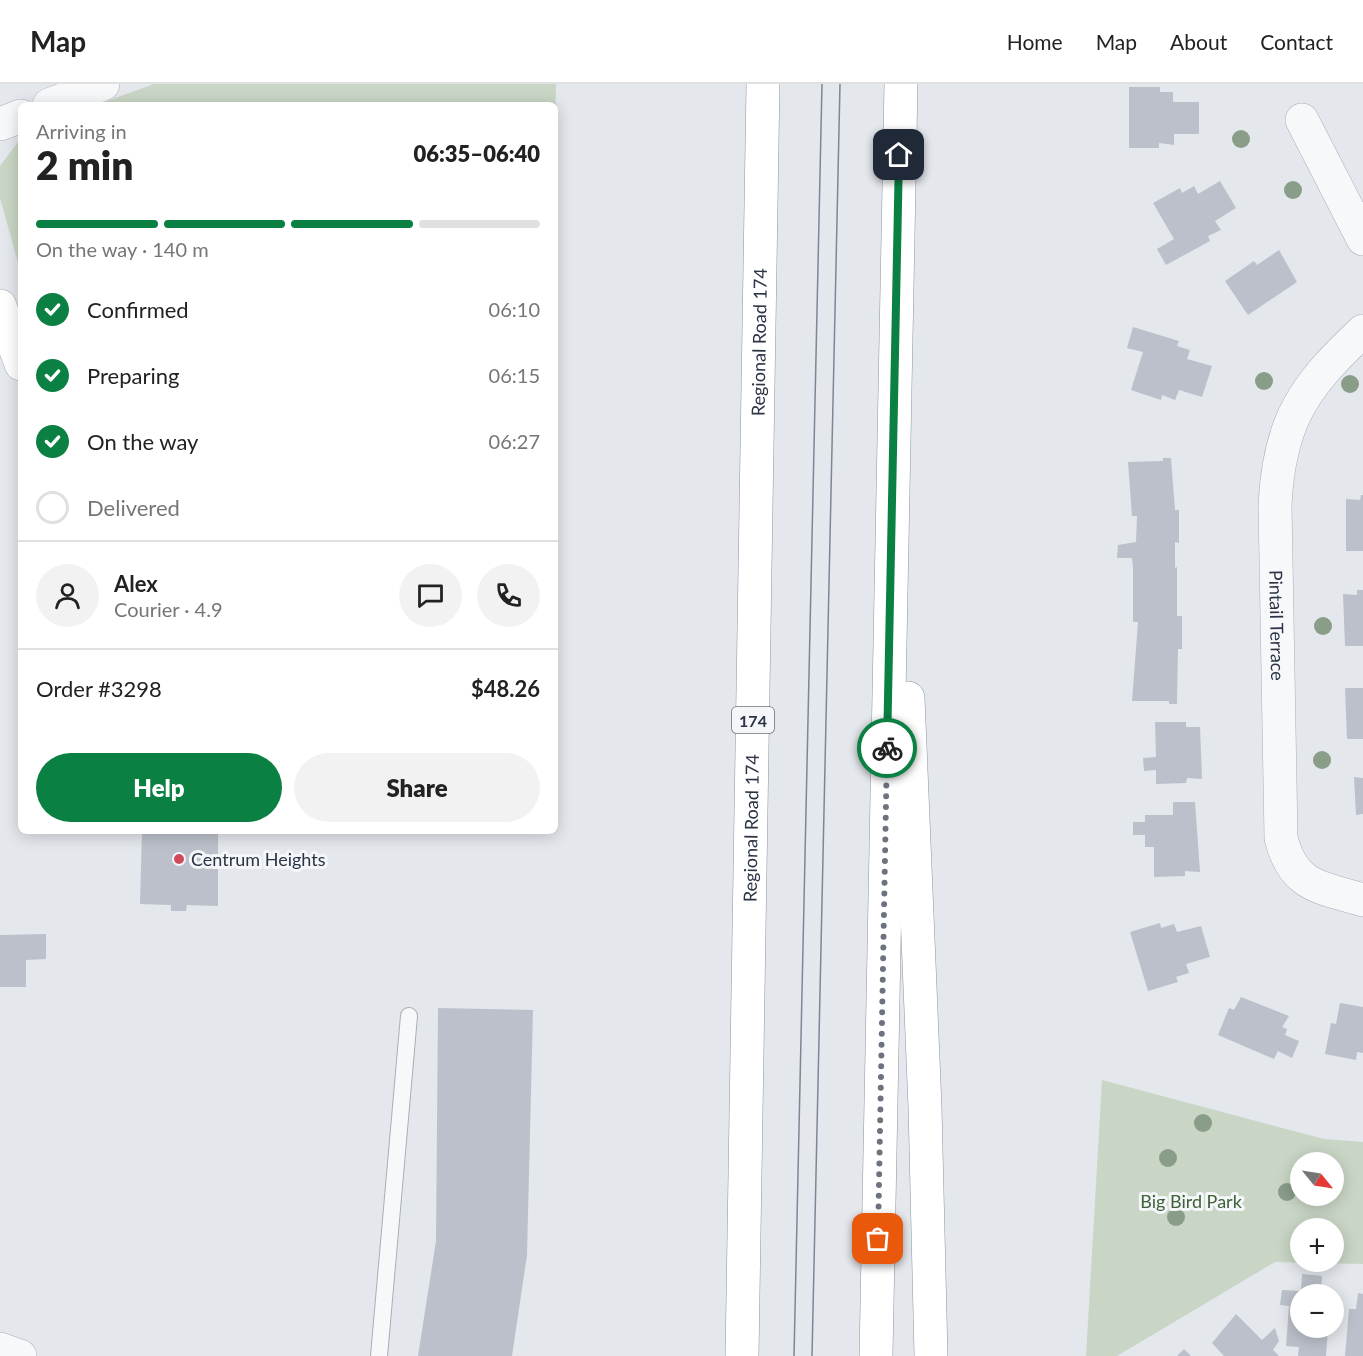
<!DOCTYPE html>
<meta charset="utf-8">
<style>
body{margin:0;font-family:Lato,sans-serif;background:#f2f2f2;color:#222;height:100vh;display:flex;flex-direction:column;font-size:22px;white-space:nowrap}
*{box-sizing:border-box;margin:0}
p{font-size:20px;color:#767676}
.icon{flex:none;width:33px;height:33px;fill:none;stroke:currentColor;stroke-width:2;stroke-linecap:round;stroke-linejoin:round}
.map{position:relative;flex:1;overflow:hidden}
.side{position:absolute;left:18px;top:18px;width:540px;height:732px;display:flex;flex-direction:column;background:#fff;border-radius:9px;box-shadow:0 3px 15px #0003}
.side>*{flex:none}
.needle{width:39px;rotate:120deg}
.fabs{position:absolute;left:1290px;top:1068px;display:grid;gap:12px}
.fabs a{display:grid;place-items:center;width:54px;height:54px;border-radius:50%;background:#fff;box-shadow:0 3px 15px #0003;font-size:30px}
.pin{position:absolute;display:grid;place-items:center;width:51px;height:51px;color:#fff;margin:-26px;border-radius:12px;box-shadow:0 3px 9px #0006}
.courier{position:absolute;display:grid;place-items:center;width:60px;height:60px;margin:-30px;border:4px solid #0b8043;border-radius:50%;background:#fff;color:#222;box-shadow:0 2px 8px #0007}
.overview em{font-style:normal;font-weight:800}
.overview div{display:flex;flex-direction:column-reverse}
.overview{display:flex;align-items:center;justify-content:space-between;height:102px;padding:0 18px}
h1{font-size:39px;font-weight:800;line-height:45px}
.bar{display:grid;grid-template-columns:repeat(4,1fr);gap:9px 6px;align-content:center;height:72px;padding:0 18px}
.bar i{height:8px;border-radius:4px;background:#e0e0e0}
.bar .current{background:#0b8043}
.bar p{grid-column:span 4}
.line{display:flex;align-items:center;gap:15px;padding:0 18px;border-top:2px solid #e0e0e0}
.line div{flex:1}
.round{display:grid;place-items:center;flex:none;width:63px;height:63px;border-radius:32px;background:#f2f2f2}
ol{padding:0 18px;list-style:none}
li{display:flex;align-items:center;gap:18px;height:66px}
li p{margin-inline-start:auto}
li .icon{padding:6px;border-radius:50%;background:#0b8043;color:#fff;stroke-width:4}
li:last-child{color:#767676}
li i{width:33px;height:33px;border:3px solid #e0e0e0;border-radius:50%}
.button{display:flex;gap:12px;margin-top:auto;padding:12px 18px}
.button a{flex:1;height:69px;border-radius:36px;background:#0b8043;color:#fff;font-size:24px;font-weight:800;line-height:69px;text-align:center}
.button a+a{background:#f2f2f2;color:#222}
header{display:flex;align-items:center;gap:36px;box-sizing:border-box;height:84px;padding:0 30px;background:#fff;border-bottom:2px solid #e0e0e0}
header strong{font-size:28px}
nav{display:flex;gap:33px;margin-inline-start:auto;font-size:21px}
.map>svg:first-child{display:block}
.green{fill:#c9d6c5;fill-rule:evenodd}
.building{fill:#bbc0ca}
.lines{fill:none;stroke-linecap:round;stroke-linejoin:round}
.lane-casing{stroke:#a9aeb7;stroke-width:18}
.street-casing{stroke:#a9aeb7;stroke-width:34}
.secondary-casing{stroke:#a9aeb7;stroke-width:34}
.highway-casing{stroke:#8b94a3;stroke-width:34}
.lane{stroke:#f7f8fa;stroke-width:16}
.street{stroke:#f7f8fa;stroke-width:33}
.secondary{stroke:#fff;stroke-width:33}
.highway{stroke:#fff;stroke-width:33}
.tram{stroke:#7d8696;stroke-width:1.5}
.tree{fill:#899d89}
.done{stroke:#6c737f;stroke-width:6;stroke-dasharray:0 10.8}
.route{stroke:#0b8043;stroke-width:8}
.poi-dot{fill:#d1495b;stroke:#f4f6f9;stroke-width:2}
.labels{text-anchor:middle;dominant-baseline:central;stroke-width:6;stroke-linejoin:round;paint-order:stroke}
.shield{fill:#f4f6f9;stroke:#676e7b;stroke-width:1.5}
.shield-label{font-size:16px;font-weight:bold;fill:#2b3445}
.street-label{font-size:18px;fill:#2b3445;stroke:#f4f6f9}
.poi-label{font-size:18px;fill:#2b3445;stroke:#f4f6f9;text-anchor:start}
.park-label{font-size:18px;fill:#3f6138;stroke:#f4f6f9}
</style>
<header>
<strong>Map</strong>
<nav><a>Home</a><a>Map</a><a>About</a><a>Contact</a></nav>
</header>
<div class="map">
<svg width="1363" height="1272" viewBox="0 0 1363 1272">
<rect width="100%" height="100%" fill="#e4e7ec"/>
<!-- green -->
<g class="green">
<path d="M154,0H556L555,64V21H96Z"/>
<path d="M21,54V182H19L0,114V82Z"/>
<path d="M1102,996L1324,1055L1363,1058V1180L1275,1178L1117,1272H1086ZM1300,1078H1334V1112H1300ZM1334,1144V1178H1300V1144Z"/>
</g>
<!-- building -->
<g class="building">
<path d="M1129,3H1160V8H1173V18H1199V50H1174V61L1159,59V64H1129Z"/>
<path d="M1220,97L1236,124L1215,137L1221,146L1208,152L1210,157L1166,181L1157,165L1174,155L1153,119L1180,104L1182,109L1194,102L1198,110Z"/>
<path d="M1279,166L1297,198L1248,231L1225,197L1254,177L1257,181Z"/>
<path d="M1133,243L1179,257L1177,262L1190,266L1187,275L1212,282L1202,313L1179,306L1175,316L1162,311L1161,316L1131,306L1143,268L1127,264Z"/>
<path d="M1163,374H1171L1175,426H1179V459L1175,458V484L1177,483V532H1182V565H1178L1177,620H1169V617H1132L1138,538H1133V484L1132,474H1117L1118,461L1136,458L1137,432H1132L1128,378L1163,377Z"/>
<path d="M1361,411H1363V467H1346V415L1360,416Z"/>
<path d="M1357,506H1363V562H1345L1343,510L1357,511Z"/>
<path d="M1345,604H1363V655H1347Z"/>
<path d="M1155,638H1186V643H1200L1202,695L1187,694L1186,699L1156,700V686L1144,687L1143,674L1156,673Z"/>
<path d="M1354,693L1363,694V730L1356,731Z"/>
<path d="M1173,718H1195L1200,788L1185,787V792L1154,793V763H1145V751H1133V738H1145V731H1173Z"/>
<path d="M142,747H218V822L187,821L186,827H171V821L140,820Z"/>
<path d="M1160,839L1161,844L1174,840L1177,848L1201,842L1210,873L1186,880L1189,889L1176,893L1178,898L1148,907L1130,848Z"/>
<path d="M46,850V875L26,876V903H0V851Z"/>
<path d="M1241,913L1289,932L1282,943L1287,945L1285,951L1299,957L1292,974L1278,967L1274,975L1218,951L1229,924L1234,926Z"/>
<path d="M1340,919L1363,923V969L1357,968L1356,976L1325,970L1331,939L1336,940Z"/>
<path d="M438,924L533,926L527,1171L512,1272H418L436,1157Z"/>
<path d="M1302,1190L1322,1192L1321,1208L1329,1209L1300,1210V1244H1328L1326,1272H1298L1299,1263L1286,1262L1289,1222L1280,1221L1282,1206L1301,1207Z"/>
<path d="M1358,1209L1363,1210V1272H1345L1349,1225H1356Z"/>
<path d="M1236,1230L1262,1256L1275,1244L1279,1257L1273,1266L1279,1272H1224L1212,1259Z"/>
<path d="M1184,1265L1191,1272H1177Z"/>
</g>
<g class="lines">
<defs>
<path id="lane" d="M379,1272L409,932"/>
<g id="street">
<path d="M49,21L103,0"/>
<path d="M1302,36L1363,155"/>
<path d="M0,40L21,32"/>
<path id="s1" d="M1363,247C1303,303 1279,338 1275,421L1281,754C1293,803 1320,803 1363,816"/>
<path d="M0,1265L20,1272"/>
</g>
<path id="secondary" d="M0,222L21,280"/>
<g id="highway">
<path d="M908,614L925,1023L931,1272"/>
<path id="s2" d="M742,1272L763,0"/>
<path d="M876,1272L901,0"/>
</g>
</defs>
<!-- lane casing -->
<use href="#lane" class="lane-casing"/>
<!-- street casing -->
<use href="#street" class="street-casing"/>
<!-- secondary casing -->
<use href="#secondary" class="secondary-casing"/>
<!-- highway casing -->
<use href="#highway" class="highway-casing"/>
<!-- lane -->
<use href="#lane" class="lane"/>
<!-- street -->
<use href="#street" class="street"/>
<!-- secondary -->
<use href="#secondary" class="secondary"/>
<!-- highway -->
<use href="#highway" class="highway"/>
<!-- tram -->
<g class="tram">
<path d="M794,1272L822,0"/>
<path d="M812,1272L840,0"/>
</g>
</g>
<!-- trees -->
<g class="tree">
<circle cx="1241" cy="55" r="9"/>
<circle cx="1293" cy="106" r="9"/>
<circle cx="1264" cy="297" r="9"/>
<circle cx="1350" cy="300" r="9"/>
<circle cx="1323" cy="542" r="9"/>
<circle cx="1322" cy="676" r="9"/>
<circle cx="1203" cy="1039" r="9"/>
<circle cx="1168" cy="1074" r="9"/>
<circle cx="1287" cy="1108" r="9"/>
<circle cx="1176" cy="1133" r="9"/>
</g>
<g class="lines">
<!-- done -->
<path class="done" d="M878,1155L887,664"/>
<!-- route -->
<path class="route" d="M887,664L899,71"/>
</g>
<!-- markers -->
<circle class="poi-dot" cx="179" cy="775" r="6"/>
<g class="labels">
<!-- shield labels -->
<rect class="shield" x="732" y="623" width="42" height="26" rx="4.5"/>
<g class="shield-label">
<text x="753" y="636">174</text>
</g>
<!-- street labels -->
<g class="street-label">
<text stroke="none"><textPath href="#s2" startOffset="1014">Regional Road 174</textPath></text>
<text stroke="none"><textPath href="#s1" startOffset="322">Pintail Terrace</textPath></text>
<text stroke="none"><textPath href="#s2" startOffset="528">Regional Road 174</textPath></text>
</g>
<!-- poi labels -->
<g class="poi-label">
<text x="191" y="775">Centrum Heights</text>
</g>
<!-- park labels -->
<g class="park-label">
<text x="1191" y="1117">Big Bird Park</text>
</g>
</g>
</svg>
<div class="fabs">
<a><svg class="needle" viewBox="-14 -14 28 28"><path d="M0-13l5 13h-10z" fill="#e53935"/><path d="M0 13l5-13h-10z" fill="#767676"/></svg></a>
<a>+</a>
<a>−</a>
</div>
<div class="pin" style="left:878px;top:1155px;background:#ea580c"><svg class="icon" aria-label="bag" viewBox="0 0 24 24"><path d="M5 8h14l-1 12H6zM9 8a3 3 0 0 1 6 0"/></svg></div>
<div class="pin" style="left:899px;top:71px;background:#1f2937"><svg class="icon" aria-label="home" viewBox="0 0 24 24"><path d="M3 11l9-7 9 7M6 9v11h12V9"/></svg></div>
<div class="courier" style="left:887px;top:664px"><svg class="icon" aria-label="bike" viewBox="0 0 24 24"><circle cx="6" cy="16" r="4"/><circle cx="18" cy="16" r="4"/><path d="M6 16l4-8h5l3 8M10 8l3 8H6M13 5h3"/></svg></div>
<section class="side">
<div class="overview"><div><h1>2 min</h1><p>Arriving in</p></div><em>06:35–06:40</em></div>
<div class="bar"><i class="current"></i><i class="current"></i><i class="current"></i><i></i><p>On the way · 140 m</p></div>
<ol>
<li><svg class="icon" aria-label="check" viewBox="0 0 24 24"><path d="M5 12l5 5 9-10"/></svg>Confirmed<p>06:10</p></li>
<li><svg class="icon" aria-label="check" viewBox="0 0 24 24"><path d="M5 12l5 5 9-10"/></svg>Preparing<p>06:15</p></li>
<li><svg class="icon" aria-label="check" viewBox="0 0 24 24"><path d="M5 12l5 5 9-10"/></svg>On the way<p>06:27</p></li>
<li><i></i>Delivered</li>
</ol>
<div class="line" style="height:108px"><a class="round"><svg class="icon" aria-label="person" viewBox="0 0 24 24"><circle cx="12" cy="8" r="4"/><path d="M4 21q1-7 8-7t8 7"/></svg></a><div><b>Alex</b><p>Courier · 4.9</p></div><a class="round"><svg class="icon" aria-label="chat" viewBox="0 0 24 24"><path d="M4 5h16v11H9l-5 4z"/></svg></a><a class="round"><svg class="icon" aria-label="phone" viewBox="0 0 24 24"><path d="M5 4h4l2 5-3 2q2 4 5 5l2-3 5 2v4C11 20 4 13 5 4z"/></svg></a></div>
<div class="line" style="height:78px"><div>Order #3298</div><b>$48.26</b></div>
<div class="button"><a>Help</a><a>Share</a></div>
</section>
</div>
